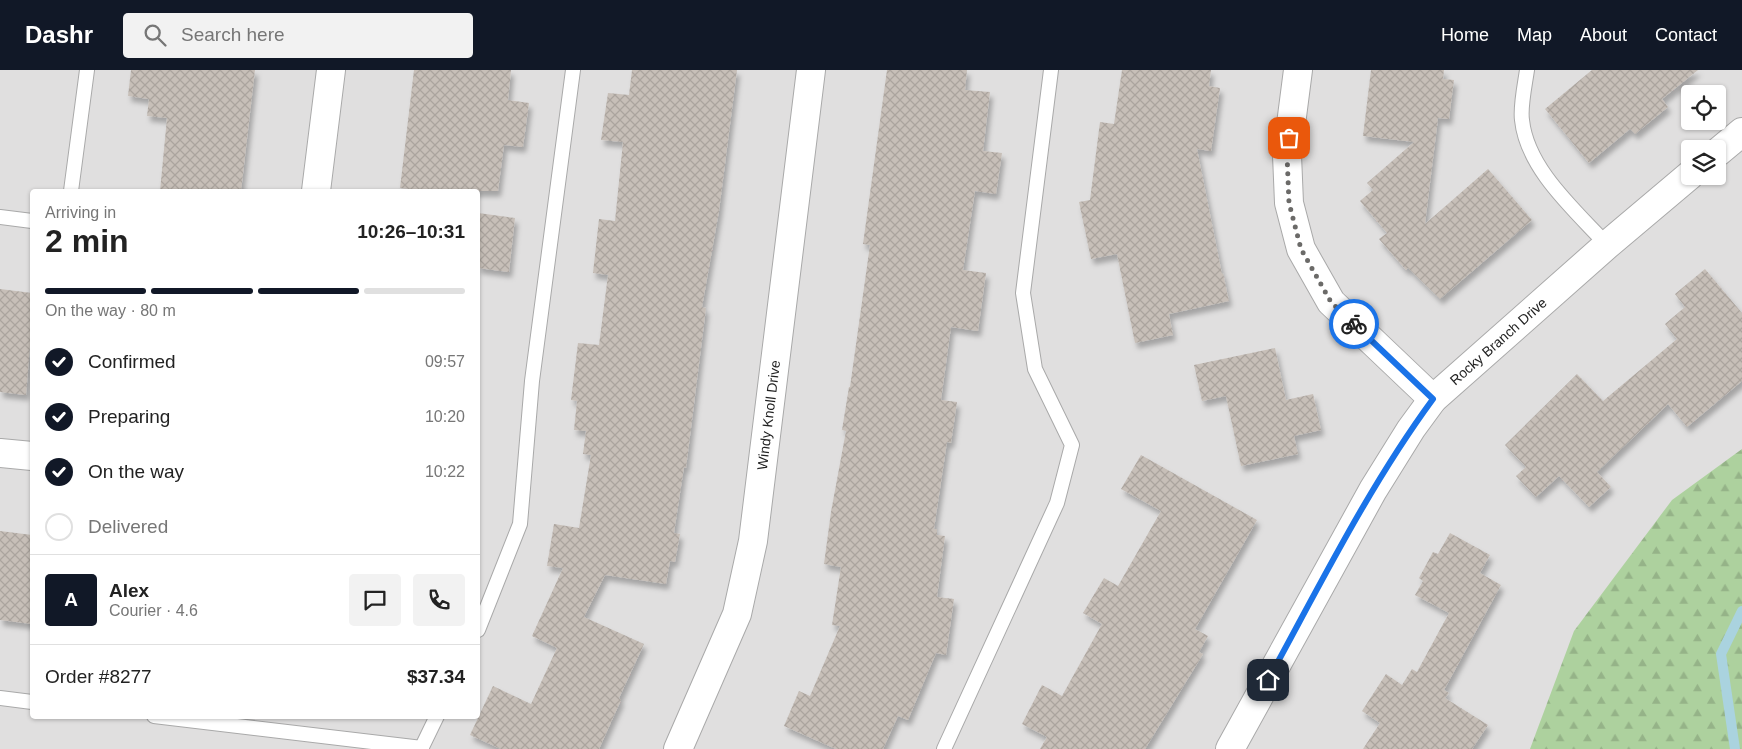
<!DOCTYPE html>
<meta charset="utf-8">
<style>
body{margin:0;font-family:Helvetica,sans-serif;background:#f2f2f2;color:#222;height:100vh;display:flex;flex-direction:column;font-size:19px;white-space:nowrap}
*{box-sizing:border-box;margin:0}
p{font-size:16px;color:#767676}
.icon{flex:none;width:28px;height:28px;fill:none;stroke:currentColor;stroke-width:2;stroke-linecap:round;stroke-linejoin:round}
.map{position:relative;flex:1;overflow:hidden}
.details{position:absolute;left:30px;top:119px;width:450px;height:530px;display:flex;flex-direction:column;background:#fff;border-radius:5px;box-shadow:0 1px 4px #0004}
.details>*{flex:none}
.buttons{position:absolute;left:1681px;top:15px;display:grid;gap:10px}
.buttons a{display:grid;place-items:center;width:45px;height:45px;border-radius:5px;background:#fff;box-shadow:0 1px 4px #0004;font-size:25px}
.pin{position:absolute;display:grid;place-items:center;width:42px;height:42px;color:#fff;margin:-21px;border-radius:10px;box-shadow:0 2px 8px #0006}
.courier{position:absolute;display:grid;place-items:center;width:50px;height:50px;margin:-25px;border:4px solid #1a73e8;border-radius:50%;background:#fff;color:#222;box-shadow:0 1px 6px #0007}
.head em{font-style:normal;font-weight:700}
.head div{display:flex;flex-direction:column-reverse}
.head{display:flex;align-items:center;justify-content:space-between;height:85px;padding:0 15px}
h1{font-size:32px;font-weight:700;line-height:38px}
.bar{display:grid;grid-template-columns:repeat(4,1fr);gap:8px 5px;align-content:center;height:60px;padding:0 15px}
.bar i{height:6px;border-radius:4px;background:#e0e0e0}
.bar .current{background:#111827}
.bar p{grid-column:span 4}
.line{display:flex;align-items:center;gap:12px;padding:0 15px;border-top:1px solid #e0e0e0}
.line div{flex:1}
.round{display:grid;place-items:center;flex:none;width:52px;height:52px;border-radius:5px;background:#f2f2f2}
ol{padding:0 15px;list-style:none}
li{display:flex;align-items:center;gap:15px;height:55px}
li p{margin-inline-start:auto}
li .icon{padding:5px;border-radius:50%;background:#111827;color:#fff;stroke-width:4}
li:last-child{color:#767676}
li i{width:28px;height:28px;border:2px solid #e0e0e0;border-radius:50%}
header{display:flex;align-items:center;gap:30px;box-sizing:border-box;height:70px;padding:0 25px;background:#111827;color:#fff}
header strong{font-size:24px}
nav{display:flex;gap:28px;margin-inline-start:auto;font-size:18px}
.search{width:350px;height:45px;background:#f2f2f2;display:flex;align-items:center;gap:12px;box-sizing:border-box;padding:0 18px;border-radius:5px;color:#767676;font-size:19px}
.map>svg:first-child{display:block}
.residential{fill:#e0dfdf;fill-rule:evenodd}
.forest{fill:url(#forest-firs)}
.lines{fill:none;stroke-linecap:round;stroke-linejoin:round}
.stream{stroke:#aad3df;stroke-width:10}
.building{fill:url(#building-cross-hatch);filter:url(#shadow)}
.service-casing{stroke:#a9a9a9;stroke-width:16}
.minor-casing{stroke:#a9a9a9;stroke-width:30}
.service{stroke:#fff;stroke-width:14}
.minor{stroke:#fff;stroke-width:28}
.done{stroke:#6b6a68;stroke-width:5;stroke-dasharray:0 9}
.route{stroke:#1a73e8;stroke-width:6}
.labels{text-anchor:middle;dominant-baseline:central;stroke-width:4.5;stroke-linejoin:round;paint-order:stroke}
.street-label{font-size:14px;fill:#222;stroke:#fff}
</style>
<header>
<strong>Dashr</strong>
<div class="search"><svg class="icon" aria-label="search" viewBox="0 0 24 24"><circle cx="10" cy="10" r="6"/><path d="M15 15l6 6"/></svg>Search here</div>
<nav><a>Home</a><a>Map</a><a>About</a><a>Contact</a></nav>
</header>
<div class="map">
<svg width="1742" height="679" viewBox="0 0 1742 679">
<defs>
<pattern id="forest-firs" width="22" height="20" patternUnits="userSpaceOnUse" patternTransform="scale(1.25)"><rect width="22" height="20" fill="#add19e"/><path d="M5 1l3.5 6h-7zM16 11l3.5 6h-7z" fill="#95b388"/></pattern>
<pattern id="building-cross-hatch" width="8" height="8" patternUnits="userSpaceOnUse" patternTransform="scale(1.25)"><rect width="8" height="8" fill="#c7bfb8"/><path d="M0 0l8 8M0 8l8-8" fill="none" stroke="#aba49e"/></pattern>
<filter id="shadow"><feDropShadow dx="3" dy="5.5" stdDeviation="2.5" flood-color="#0004"/></filter>
</defs>
<rect width="100%" height="100%" fill="#f2efe9"/>
<!-- residential -->
<path class="residential" d="M0,0H1742V679H0ZM1690,24H1718V51H1690ZM1690,79H1718V106H1690ZM32,121H478V646H32Z"/>
<!-- forest -->
<path class="forest" d="M1742,379V679H1530L1574,561L1672,430Z"/>
<g class="lines">
<!-- stream -->
<path class="stream" d="M1735,679L1721,584L1742,541"/>
</g>
<!-- building -->
<g class="building">
<path d="M131,0H255L241,121H160L167,48L147,46L149,29L128,26Z"/>
<path d="M414,0H511L508,30L529,33L523,77L504,75L498,121H428L400,118Z"/>
<path d="M632,0H737L719,141L702,237L706,238L686,398L684,397L674,463L680,464L675,492L670,491L666,514L605,505L584,547L644,574L619,628L621,630L599,679H501L470,665L493,616L531,634L557,578L532,566L563,498L547,496L554,454L579,458L591,385L583,384L586,361L574,360L577,331L571,330L578,273L599,275L608,205L593,203L599,149L615,151L623,72L601,70L608,23L629,25Z"/>
<path d="M887,0H967L965,20L990,22L983,81L1002,83L996,124L975,121L963,200L986,203L978,261L951,257L941,330L957,332L951,373L947,372L934,459H937V465L945,466L937,527L954,529L946,585L936,583L908,650L898,646L883,679H836L784,656L799,621L810,626L840,556L832,555L841,497L824,494L831,442L846,361L842,360L849,317H850L870,175L863,174Z"/>
<path d="M1122,0H1211L1209,16L1220,18L1211,81L1197,79L1222,204L1223,203L1229,231L1169,244L1173,265L1135,273L1117,184L1091,189L1079,132L1090,130L1100,52L1114,54Z"/>
<path d="M1371,0H1444L1443,9L1454,10L1449,49L1438,48L1425,154L1488,99L1532,150L1440,229L1408,198L1406,200L1379,169L1387,163L1360,131L1373,120L1367,113L1414,72L1363,66Z"/>
<path d="M1592,0H1698L1662,29L1668,37L1635,64L1630,59L1589,93L1545,39Z"/>
<path d="M478,143L515,148L509,202L478,198Z"/>
<path d="M1705,199L1742,243V311L1687,357L1668,334L1597,402L1611,417L1589,437L1559,406L1536,427L1516,406L1526,397L1505,375L1577,304L1603,331L1677,269L1665,254L1685,237L1675,224Z"/>
<path d="M0,219L32,223V251L26,325L0,322Z"/>
<path d="M1275,278L1286,330L1313,324L1321,360L1294,366L1298,384L1241,396L1226,326L1202,331L1194,295Z"/>
<path d="M1141,385L1257,450L1195,559L1208,566L1199,582L1203,584L1145,679H1040L1047,667L1022,654L1042,615L1062,626L1102,554L1083,543L1104,508L1118,516L1161,441L1121,419Z"/>
<path d="M0,461L32,465V554L0,550Z"/>
<path d="M1450,463L1490,485L1480,503L1501,515L1444,620L1449,623L1445,628L1488,655L1472,679H1363L1380,653L1362,641L1386,604L1402,615L1412,599L1417,602L1449,543L1415,525L1423,511L1419,508L1433,482L1438,484Z"/>
</g>
<g class="lines">
<defs>
<g id="service">
<path d="M1527,0C1525,14 1520,37 1522,50C1527,99 1575,140 1607,175"/>
<path d="M71,121L87,0"/>
<path d="M0,147L32,151"/>
<path d="M478,560L520,454L532,311L573,0"/>
<path d="M0,628L32,632"/>
<path d="M154,646L422,678"/>
<path d="M421,679L437,646"/>
<path d="M944,679L1057,433L1072,375L1035,299L1023,223L1051,0"/>
</g>
<g id="minor">
<path d="M1298,0L1287,85L1289,133L1301,179L1331,232L1433,329"/>
<path d="M1718,82L1742,62"/>
<path d="M316,121L331,0"/>
<path d="M0,383L32,386"/>
<path id="s1" d="M678,679L737,544L753,471L811,0"/>
<path id="s2" d="M1230,679L1373,420L1411,359L1433,329L1607,175L1690,105"/>
</g>
</defs>
<!-- service casing -->
<use href="#service" class="service-casing"/>
<!-- minor casing -->
<use href="#minor" class="minor-casing"/>
<!-- service -->
<use href="#service" class="service"/>
<!-- minor -->
<use href="#minor" class="minor"/>
</g>
<g class="lines">
<!-- done -->
<path class="done" d="M1289,68L1287,85L1289,133L1301,179L1331,232L1354,254"/>
<!-- route -->
<path class="route" d="M1268,610C1320,515 1369,416 1433,329L1354,254"/>
</g>
<g class="labels">
<!-- street labels -->
<g class="street-label">
<text stroke="none"><textPath href="#s2" startOffset="492">Rocky Branch Drive</textPath></text>
<text stroke="none"><textPath href="#s1" startOffset="349">Windy Knoll Drive</textPath></text>
</g>
</g>
</svg>
<div class="buttons">
<a><svg class="icon" aria-label="locate" viewBox="0 0 24 24"><circle cx="12" cy="12" r="6"/><path d="M12 2v4M12 18v4M2 12h4M18 12h4"/></svg></a>
<a><svg class="icon" aria-label="layers" viewBox="0 0 24 24"><path d="M12 4l9 5-9 5-9-5zM3 14l9 5 9-5"/></svg></a>
</div>
<div class="pin" style="left:1289px;top:68px;background:#ea580c"><svg class="icon" aria-label="bag" viewBox="0 0 24 24"><path d="M5 8h14l-1 12H6zM9 8a3 3 0 0 1 6 0"/></svg></div>
<div class="pin" style="left:1268px;top:610px;background:#1f2937"><svg class="icon" aria-label="home" viewBox="0 0 24 24"><path d="M3 11l9-7 9 7M6 9v11h12V9"/></svg></div>
<div class="courier" style="left:1354px;top:254px"><svg class="icon" aria-label="bike" viewBox="0 0 24 24"><circle cx="6" cy="16" r="4"/><circle cx="18" cy="16" r="4"/><path d="M6 16l4-8h5l3 8M10 8l3 8H6M13 5h3"/></svg></div>
<section class="details">
<div class="head"><div><h1>2 min</h1><p>Arriving in</p></div><em>10:26–10:31</em></div>
<div class="bar"><i class="current"></i><i class="current"></i><i class="current"></i><i></i><p>On the way · 80 m</p></div>
<ol>
<li><svg class="icon" aria-label="check" viewBox="0 0 24 24"><path d="M5 12l5 5 9-10"/></svg>Confirmed<p>09:57</p></li>
<li><svg class="icon" aria-label="check" viewBox="0 0 24 24"><path d="M5 12l5 5 9-10"/></svg>Preparing<p>10:20</p></li>
<li><svg class="icon" aria-label="check" viewBox="0 0 24 24"><path d="M5 12l5 5 9-10"/></svg>On the way<p>10:22</p></li>
<li><i></i>Delivered</li>
</ol>
<div class="line" style="height:90px"><b class="round" style="background:#111827;color:#fff">A</b><div><b>Alex</b><p>Courier · 4.6</p></div><a class="round"><svg class="icon" aria-label="chat" viewBox="0 0 24 24"><path d="M4 5h16v11H9l-5 4z"/></svg></a><a class="round"><svg class="icon" aria-label="phone" viewBox="0 0 24 24"><path d="M5 4h4l2 5-3 2q2 4 5 5l2-3 5 2v4C11 20 4 13 5 4z"/></svg></a></div>
<div class="line" style="height:65px"><div>Order #8277</div><b>$37.34</b></div>
</section>
</div>
